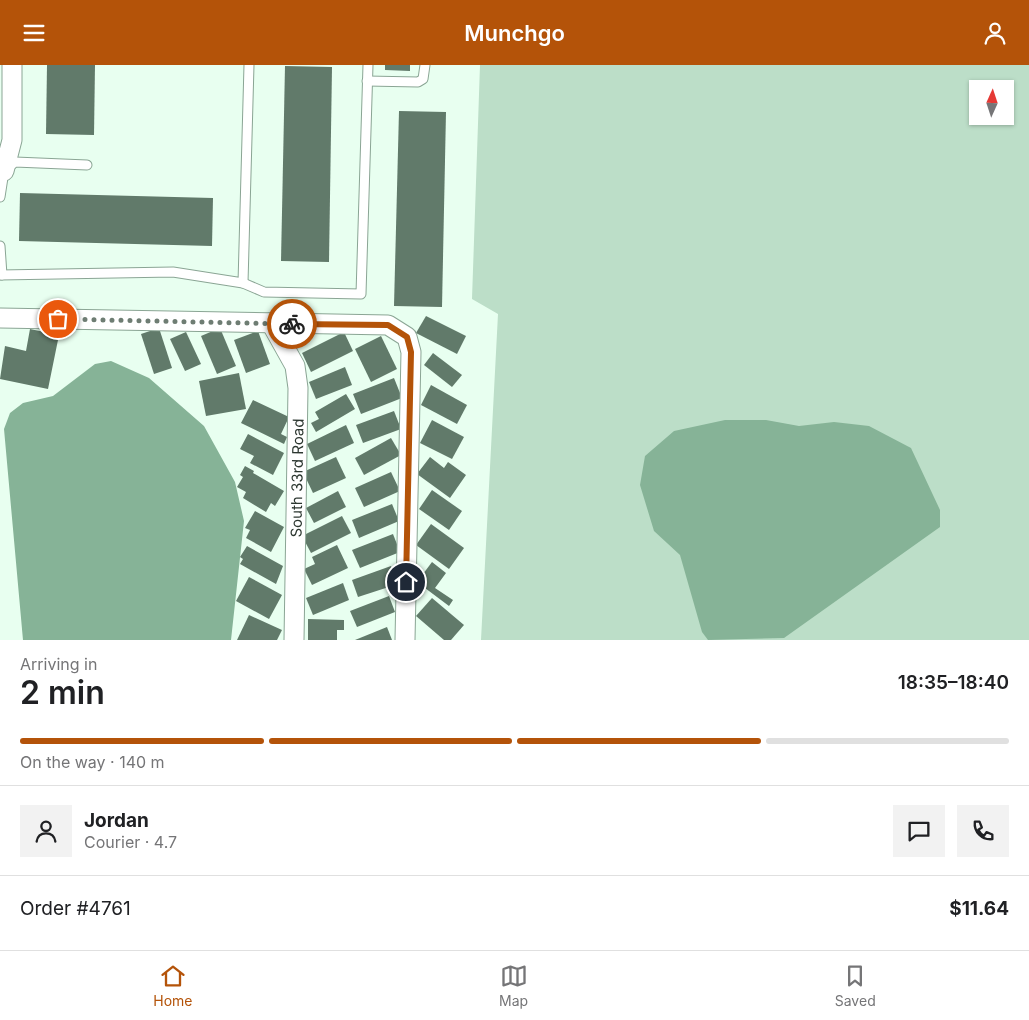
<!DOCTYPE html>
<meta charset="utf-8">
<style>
body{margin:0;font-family:Inter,sans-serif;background:#f2f2f2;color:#202124;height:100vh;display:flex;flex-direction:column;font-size:19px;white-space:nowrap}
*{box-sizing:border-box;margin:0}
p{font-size:16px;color:#757577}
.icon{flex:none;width:28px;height:28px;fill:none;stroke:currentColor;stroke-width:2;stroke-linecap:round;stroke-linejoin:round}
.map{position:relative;height:575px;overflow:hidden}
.details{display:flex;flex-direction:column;background:#fff;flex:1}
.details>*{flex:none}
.needle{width:32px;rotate:3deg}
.buttons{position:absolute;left:969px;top:15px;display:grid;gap:10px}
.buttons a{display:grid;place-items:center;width:45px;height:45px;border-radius:0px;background:#fff;box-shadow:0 1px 4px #0004;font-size:25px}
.pin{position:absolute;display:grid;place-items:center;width:42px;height:42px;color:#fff;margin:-21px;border:2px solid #fff;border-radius:50%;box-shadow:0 1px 5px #0007}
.courier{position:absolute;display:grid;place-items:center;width:50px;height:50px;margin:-25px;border:4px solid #b45309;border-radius:50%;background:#fff;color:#222;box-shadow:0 1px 6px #0007}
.overview em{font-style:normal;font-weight:600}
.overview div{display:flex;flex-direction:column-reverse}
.overview{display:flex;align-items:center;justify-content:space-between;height:85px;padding:0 20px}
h1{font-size:32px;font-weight:600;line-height:38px}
.bar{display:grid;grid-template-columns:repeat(4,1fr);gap:8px 5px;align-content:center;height:60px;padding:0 20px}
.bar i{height:6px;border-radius:4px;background:#e0e0e0}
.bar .on{background:#b45309}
.bar p{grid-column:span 4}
.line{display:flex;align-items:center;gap:12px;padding:0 20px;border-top:1px solid #e0e0e0}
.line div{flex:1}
.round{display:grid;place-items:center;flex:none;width:52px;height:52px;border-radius:0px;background:#f2f2f2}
header{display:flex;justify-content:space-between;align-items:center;height:65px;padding:0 20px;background:#b45309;color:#fff;font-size:22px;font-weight:600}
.tab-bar{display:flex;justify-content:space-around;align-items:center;height:70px;border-top:1px solid #e0e0e0;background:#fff;font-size:14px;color:#757577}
.tab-bar a{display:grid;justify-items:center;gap:2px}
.tab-bar .on{color:#b45309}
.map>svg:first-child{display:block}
.green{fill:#bcdec8;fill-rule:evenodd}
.water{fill:#86b397}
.building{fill:#617a6a}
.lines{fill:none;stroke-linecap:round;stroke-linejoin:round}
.service-casing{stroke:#8aa594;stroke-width:11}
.minor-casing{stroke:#8aa594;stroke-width:21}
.service{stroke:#fff;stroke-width:9}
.minor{stroke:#fff;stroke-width:19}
.done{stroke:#6e7d73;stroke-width:5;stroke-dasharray:0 9}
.route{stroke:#b45309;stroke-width:6}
.labels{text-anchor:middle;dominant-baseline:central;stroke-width:5;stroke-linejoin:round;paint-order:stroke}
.street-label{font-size:15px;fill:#2c3730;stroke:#fff}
</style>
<header><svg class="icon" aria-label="menu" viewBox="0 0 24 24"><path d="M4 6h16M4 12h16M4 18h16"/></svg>Munchgo<svg class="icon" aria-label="person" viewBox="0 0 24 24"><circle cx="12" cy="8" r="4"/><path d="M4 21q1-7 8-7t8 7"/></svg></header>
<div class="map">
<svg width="1029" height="575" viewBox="0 0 1029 575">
<rect width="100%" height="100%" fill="#e8fff0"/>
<!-- green -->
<path class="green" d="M480,0H1029V575H481L498,249L472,234ZM978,24H1005V51H978Z"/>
<!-- water -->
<g class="water">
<path d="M111,296L149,313L204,361L235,417L244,456L231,575H23L4,364L10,348L23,338L53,331L95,299Z"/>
<path d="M725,355H766L799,361L834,357L869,361L911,383L940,445V462L784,573L708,575L702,567L680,490L654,466L640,420L645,391L674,366Z"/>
</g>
<!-- building -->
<g class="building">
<path d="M47,0H95L94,70L46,69Z"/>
<path d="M385,0H410V6L385,5Z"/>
<path d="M285,1L332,2L329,197L281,196Z"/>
<path d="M399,46L446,47L442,242L394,241Z"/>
<path d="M20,128L213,133L212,181L19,176Z"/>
<path d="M426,251L466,271L457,289L416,268Z"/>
<path d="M159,263L172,303L154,309L141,269Z"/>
<path d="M220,263L236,301L217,309L201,271Z"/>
<path d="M30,264L59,270L48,324L0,314L5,281L26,286Z"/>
<path d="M258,266L270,299L246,308L234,275Z"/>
<path d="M186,267L201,299L185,306L170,274Z"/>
<path d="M344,267L353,286L311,307L302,288Z"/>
<path d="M381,271L397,304L371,317L355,284Z"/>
<path d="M433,288L462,310L452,322L424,300Z"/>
<path d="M345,302L352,320L316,334L309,317Z"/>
<path d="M239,308L246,344L206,351L199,316Z"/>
<path d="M394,313L402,333L361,349L353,329Z"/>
<path d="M431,320L467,340L457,359L421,340Z"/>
<path d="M346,329L355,344L316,367L311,358L319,354L315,347Z"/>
<path d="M253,335L289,352L281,369L287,372L284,379L241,358Z"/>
<path d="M394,346L401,364L363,378L356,360Z"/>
<path d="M432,355L464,372L452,394L420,378Z"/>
<path d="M346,360L354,378L315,396L307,379Z"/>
<path d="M248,369L284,388L273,410L250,398L254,391L240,384Z"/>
<path d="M391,373L401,390L364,410L355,393Z"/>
<path d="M336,392L346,413L313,428L303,407Z"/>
<path d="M430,392L444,403L448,397L466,410L450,433L417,409Z"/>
<path d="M245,401L254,406L253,408L284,426L275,441L271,438L266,447L243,433L246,427L237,422L243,412L240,410Z"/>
<path d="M391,407L400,426L364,442L355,423Z"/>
<path d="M432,425L462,446L449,465L419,444Z"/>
<path d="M338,426L346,442L314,458L306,443Z"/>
<path d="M392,439L399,456L359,473L352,455Z"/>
<path d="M255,446L284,462L271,487L246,473L250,465L245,463Z"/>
<path d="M342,451L351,468L311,488L302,471Z"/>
<path d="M431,459L464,483L449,504L416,480Z"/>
<path d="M393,469L400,487L360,503L352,485Z"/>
<path d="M337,480L348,503L312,520L304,504L315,499L312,492Z"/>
<path d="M247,481L283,501L276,519L240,499L243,494L240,492Z"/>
<path d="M432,497L446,508L435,523L453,535L449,541L417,517Z"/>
<path d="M391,501L398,519L358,532L352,515Z"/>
<path d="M249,512L282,530L269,554L236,536Z"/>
<path d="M343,518L349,535L313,550L306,533Z"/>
<path d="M389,531L395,547L357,562L350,546Z"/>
<path d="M432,533L464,560L451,575H444L416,551Z"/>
<path d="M249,550L282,565L277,575H237Z"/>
<path d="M308,554L344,555V565H337V575H308Z"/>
<path d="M387,562L392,575H355Z"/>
</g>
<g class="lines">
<defs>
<g id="service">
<path d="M367,16L418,17L423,14L425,0"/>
<path d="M0,132L4,106L15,97L87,100"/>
<path d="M0,181L2,210"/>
<path d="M0,210L173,207L243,218L249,0"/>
<path d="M243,218L264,227L361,229L368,0"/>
</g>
<g id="minor">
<path d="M4,106L12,75V0"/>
<path d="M0,253L388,260L407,272L411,287L405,575"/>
<path d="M271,258L295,301L298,323L294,575"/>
</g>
</defs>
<!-- service casing -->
<use href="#service" class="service-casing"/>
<!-- minor casing -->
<use href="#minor" class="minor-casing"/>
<!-- service -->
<use href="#service" class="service"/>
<!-- minor -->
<use href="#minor" class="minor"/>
</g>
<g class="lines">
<!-- done -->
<path class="done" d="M58,254L292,259"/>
<!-- route -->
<path class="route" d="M292,259L388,260L407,272L411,287L406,517"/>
</g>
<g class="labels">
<!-- street labels -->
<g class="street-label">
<text transform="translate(297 413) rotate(-89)">South 33rd Road</text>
</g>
</g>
</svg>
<div class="buttons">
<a><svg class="needle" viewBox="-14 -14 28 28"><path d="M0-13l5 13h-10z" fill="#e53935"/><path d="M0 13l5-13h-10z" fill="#757577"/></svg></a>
</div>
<div class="pin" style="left:58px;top:254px;background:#ea580c"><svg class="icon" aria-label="bag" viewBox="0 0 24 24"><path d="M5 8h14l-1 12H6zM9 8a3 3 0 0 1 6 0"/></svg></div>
<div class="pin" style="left:406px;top:517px;background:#1f2937"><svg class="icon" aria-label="home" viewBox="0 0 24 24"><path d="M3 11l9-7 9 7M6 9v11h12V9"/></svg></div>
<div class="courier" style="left:292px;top:259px"><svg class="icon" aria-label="bike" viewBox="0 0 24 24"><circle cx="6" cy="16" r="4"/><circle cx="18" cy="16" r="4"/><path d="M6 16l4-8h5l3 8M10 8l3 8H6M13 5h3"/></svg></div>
</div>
<section class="details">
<div class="overview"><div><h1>2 min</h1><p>Arriving in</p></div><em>18:35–18:40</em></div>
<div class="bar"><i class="on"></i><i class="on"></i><i class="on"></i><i></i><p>On the way · 140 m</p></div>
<div class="line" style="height:90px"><a class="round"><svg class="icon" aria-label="person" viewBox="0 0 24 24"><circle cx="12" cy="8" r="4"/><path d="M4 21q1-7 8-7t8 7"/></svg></a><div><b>Jordan</b><p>Courier · 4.7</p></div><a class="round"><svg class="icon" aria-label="chat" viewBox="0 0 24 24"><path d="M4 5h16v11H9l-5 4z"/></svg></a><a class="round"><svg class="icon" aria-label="phone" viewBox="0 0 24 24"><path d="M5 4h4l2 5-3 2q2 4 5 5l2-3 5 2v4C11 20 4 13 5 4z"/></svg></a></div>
<div class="line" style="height:65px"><div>Order #4761</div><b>$11.64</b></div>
</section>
<nav class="tab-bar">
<a class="on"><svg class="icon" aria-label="home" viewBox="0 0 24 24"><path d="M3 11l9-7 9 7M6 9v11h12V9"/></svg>Home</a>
<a><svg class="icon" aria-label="map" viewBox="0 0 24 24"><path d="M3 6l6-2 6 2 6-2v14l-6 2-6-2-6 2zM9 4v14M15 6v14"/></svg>Map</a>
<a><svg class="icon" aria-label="saved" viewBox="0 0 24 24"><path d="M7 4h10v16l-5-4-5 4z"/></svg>Saved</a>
</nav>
